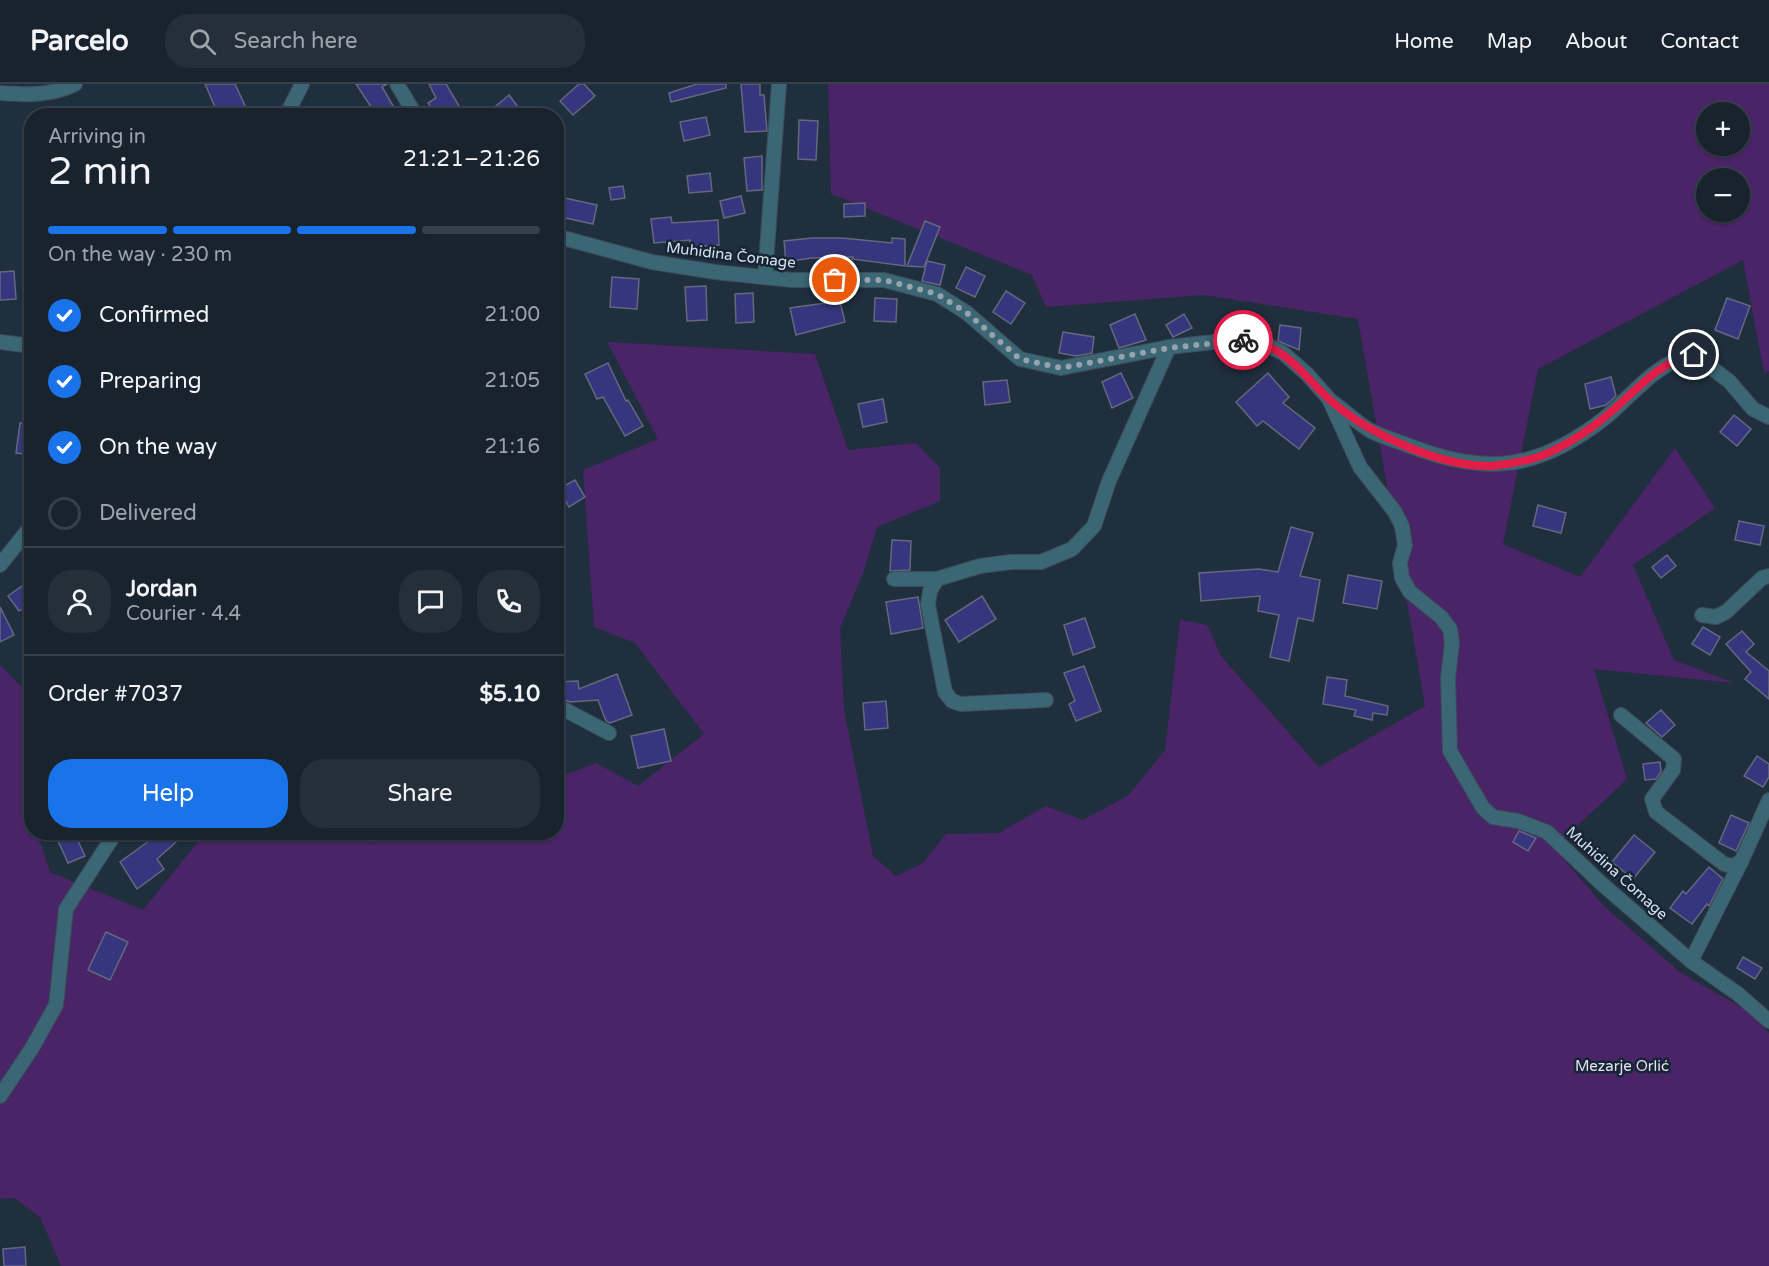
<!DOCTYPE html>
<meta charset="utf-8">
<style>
body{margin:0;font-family:"Varela Round",sans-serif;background:#252f3a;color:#f1f3f6;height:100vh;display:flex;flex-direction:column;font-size:22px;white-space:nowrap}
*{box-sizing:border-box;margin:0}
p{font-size:20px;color:#9fa4aa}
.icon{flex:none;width:33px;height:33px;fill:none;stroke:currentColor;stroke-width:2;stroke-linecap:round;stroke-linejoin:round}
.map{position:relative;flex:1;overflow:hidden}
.drawer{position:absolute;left:24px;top:24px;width:540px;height:732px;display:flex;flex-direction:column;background:#18232e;border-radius:24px;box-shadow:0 2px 4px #0004,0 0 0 2px #36404a}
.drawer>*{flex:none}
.controls{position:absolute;left:1696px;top:18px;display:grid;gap:12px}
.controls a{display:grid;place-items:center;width:54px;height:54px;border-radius:50%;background:#18232e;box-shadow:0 2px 4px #0004,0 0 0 2px #36404a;font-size:30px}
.pin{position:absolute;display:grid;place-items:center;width:51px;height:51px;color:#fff;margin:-26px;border:3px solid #fff;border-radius:50%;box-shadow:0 2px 6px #0007}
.courier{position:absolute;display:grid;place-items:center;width:60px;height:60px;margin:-30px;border:4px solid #e11d48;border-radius:50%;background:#fff;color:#222;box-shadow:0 2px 8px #0007}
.head em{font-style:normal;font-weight:600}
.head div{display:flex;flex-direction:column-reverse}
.head{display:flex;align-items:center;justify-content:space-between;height:102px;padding:0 24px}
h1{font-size:39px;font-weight:600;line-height:45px}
.bar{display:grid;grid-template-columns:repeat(4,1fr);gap:9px 6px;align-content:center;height:72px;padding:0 24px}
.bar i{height:8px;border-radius:4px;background:#36404a}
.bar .active{background:#1a73e8}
.bar p{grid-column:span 4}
.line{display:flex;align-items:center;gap:15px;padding:0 24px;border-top:2px solid #36404a}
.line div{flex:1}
.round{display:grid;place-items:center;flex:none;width:63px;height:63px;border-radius:24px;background:#252f3a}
ol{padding:0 24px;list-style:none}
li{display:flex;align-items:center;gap:18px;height:66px}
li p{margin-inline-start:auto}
li .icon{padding:6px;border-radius:50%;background:#1a73e8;color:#fff;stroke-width:4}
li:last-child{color:#9fa4aa}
li i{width:33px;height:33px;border:3px solid #36404a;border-radius:50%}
.primary-button{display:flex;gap:12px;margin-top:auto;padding:12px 24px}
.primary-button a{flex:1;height:69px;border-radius:24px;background:#1a73e8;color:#fff;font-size:24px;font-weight:600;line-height:69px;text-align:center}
.primary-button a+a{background:#252f3a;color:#f1f3f6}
header{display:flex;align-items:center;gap:36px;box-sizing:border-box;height:84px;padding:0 30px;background:#18232e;border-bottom:2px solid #36404a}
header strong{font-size:28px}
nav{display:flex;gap:33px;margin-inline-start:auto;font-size:21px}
.search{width:420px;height:54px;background:#252f3a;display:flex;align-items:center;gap:15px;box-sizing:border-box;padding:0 21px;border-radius:24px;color:#9fa4aa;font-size:22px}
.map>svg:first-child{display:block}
.green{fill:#492467;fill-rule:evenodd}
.building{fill:#35367d;stroke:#64687e;stroke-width:1.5}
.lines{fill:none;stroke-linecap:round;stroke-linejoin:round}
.minor-casing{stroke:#3d4b5a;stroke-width:16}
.minor{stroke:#3b6674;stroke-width:14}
.done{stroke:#97a2ae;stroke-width:6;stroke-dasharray:0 10.8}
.route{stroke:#e11d48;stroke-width:8}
.labels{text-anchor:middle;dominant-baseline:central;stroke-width:5;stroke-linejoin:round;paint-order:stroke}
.street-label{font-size:15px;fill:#d7e0eb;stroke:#162534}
.park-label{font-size:15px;fill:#e8dff3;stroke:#162534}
</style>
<header>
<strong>Parcelo</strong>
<div class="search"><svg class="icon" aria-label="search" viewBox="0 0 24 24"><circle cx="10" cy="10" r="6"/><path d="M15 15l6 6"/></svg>Search here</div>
<nav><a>Home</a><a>Map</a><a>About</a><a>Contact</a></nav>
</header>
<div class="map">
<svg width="1769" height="1182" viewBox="0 0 1769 1182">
<rect width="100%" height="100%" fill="#202f3e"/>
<!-- green -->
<path class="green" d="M828,0H1769V287L1764,289L1743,176L1538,285L1503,460L1580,493L1675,364L1715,424L1633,481L1674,576L1734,599L1594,585L1627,695L1554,764L1605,823L1681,889L1750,928L1769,949V1182H61L40,1133L14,1114L0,1115V581L31,613L32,748L37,749L50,788L143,826L205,749H354L370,759L391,749H468L473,757L491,749L556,748L557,694L596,679L638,702L704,650L635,559L594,543L583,386L658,355L607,258L815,270L848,366L916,359L940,384V417L877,443L863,489L840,544L844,625L873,772L896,792L923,779L946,750L999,749L1046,722L1083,736L1129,711L1165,666L1180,536L1207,541L1221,572L1319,683L1425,622L1358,235L1204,211L1046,223L1032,191L831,110ZM1707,28H1740V62H1707ZM1707,94H1740V128H1707Z"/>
<!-- building -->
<g class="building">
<path d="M205,0H235L247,26L235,32H219Z"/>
<path d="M356,0H387L382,3L399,32H377Z"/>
<path d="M429,0H446L465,32H436L428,19L436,14Z"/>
<path d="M579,0H584L595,12L573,31L560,17Z"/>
<path d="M697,0H726V4L671,18L669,9Z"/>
<path d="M741,0H760V11H764L767,47L745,48Z"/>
<path d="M509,11L525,32H484Z"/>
<path d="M706,33L710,51L684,57L680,38Z"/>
<path d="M799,36L818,37L816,76L798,75Z"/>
<path d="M762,72V106L747,107L744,74Z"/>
<path d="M710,89L712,107L689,109L687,92Z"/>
<path d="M623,102L625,114L611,116L609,104Z"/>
<path d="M741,112L745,129L724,134L720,117Z"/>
<path d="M565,114L597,121L593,140L561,133Z"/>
<path d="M865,119V132L844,133V120Z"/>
<path d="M671,133L672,139L718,136L719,161L691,163L690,156L654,159L651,135Z"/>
<path d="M925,137L940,143L924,183L907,182Z"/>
<path d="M812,154H842L892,159V154L905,155V182L852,175L853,173L812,174L786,178L784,157Z"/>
<path d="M927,177L945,181L940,201L922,197Z"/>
<path d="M966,183L985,192L975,213L956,204Z"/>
<path d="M14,187L16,215L0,216V188Z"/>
<path d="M612,193L639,195L637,225L610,223Z"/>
<path d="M706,202L707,236L687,237L685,203Z"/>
<path d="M1006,207L1025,219L1011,240L993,228Z"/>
<path d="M753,209L754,238L736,239L735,210Z"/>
<path d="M875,214L897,215L896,238L874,237Z"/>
<path d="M1727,214L1750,222L1738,255L1715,246Z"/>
<path d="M840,217L845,238L796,251L790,224Z"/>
<path d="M1135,230L1146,256L1119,264L1110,241Z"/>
<path d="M1184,230L1192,244L1173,253L1166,241Z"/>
<path d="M1280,241L1301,244L1299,266L1278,257Z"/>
<path d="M1063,248L1094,253L1092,269L1076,272L1059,269Z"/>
<path d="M608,279L626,317L628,316L643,342L625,352L603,313L597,315L585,290Z"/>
<path d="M1121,289L1133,314L1112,324L1102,298Z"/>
<path d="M1268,289L1289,313L1283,319L1315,344L1299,365L1263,337L1257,342L1236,318Z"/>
<path d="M1611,293L1616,312L1606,321L1590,325L1585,300Z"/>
<path d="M1007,296L1010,318L985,321L983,298Z"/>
<path d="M883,315L887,338L863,343L858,320Z"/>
<path d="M1734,331L1751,345L1737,362L1720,348Z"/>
<path d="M20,339L32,340V371L16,369Z"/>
<path d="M575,396L585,413L569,423L559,405Z"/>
<path d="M1538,421L1566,429L1561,449L1533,442Z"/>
<path d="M1739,437L1764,442L1760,461L1735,456Z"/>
<path d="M1291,443L1313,449L1300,492L1320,496L1313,537L1298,534L1289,577L1270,573L1279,531L1258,527L1260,512L1201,517L1199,489L1259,485L1278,488Z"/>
<path d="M892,456L911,457L910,486L890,487Z"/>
<path d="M1667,471L1676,482L1661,494L1652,483Z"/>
<path d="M1348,491L1382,497L1377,525L1343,519Z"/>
<path d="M32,495V518L19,527L8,512Z"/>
<path d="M982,512L996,535L959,558L945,536Z"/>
<path d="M918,513L923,544L891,550L886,518Z"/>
<path d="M0,523L14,551L0,558Z"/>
<path d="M1085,534L1095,563L1073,571L1064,541Z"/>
<path d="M1703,543L1720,553L1710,571L1692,560Z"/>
<path d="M1742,547L1754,560L1746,568L1769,587V615L1745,595L1751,588L1726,560Z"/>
<path d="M1084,582L1101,627L1076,637L1069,620L1075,617L1064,589Z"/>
<path d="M617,590L632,631L610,639L606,637L598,616L570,618L556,612V598L578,597L579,605Z"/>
<path d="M1327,593L1347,596L1345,612L1388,622L1387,631L1373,629L1372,636L1354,632L1356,626L1323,620Z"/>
<path d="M886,617L888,644L865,646L863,619Z"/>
<path d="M1661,626L1675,641L1662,653L1646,639Z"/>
<path d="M664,645L671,677L638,684L631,652Z"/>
<path d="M1757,672L1769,680V693L1763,703L1744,692Z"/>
<path d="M1660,678L1661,688L1656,695L1645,696L1643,680Z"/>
<path d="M1731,731L1749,739L1736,767L1719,759Z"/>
<path d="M1519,747L1536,754L1528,767L1513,758Z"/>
<path d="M54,748H74L85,772L68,779Z"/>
<path d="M141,748H167L176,758L157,775L164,785L137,805L120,778L149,757Z"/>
<path d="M1634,751L1655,768L1633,795L1612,778Z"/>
<path d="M1709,783L1723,795L1709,822L1707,820L1692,840L1670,824L1683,807L1686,810Z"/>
<path d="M106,848L128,858L110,896L88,886Z"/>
<path d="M1743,873L1762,884L1755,895L1737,884Z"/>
<path d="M25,1163L26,1182H4L3,1165Z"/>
</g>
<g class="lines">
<defs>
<g id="minor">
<path d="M397,0L416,32"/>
<path d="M0,9C26,11 51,12 75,0"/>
<path d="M286,32L302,0"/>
<path d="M556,152L652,178L715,188L792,196H884L937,210L967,229L1020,275L1061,284L1169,263L1240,255L1263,259L1283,269L1307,290L1329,315L1360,383L1395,428L1402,442L1405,461L1400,479L1402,494L1410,508L1441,533L1450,545L1452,559L1448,594L1450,667L1483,724L1493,733L1518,737L1547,748L1602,800L1691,877L1738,910L1769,937"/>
<path d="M765,193L779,0"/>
<path d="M0,258L32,262"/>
<path d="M1331,317C1344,326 1357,339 1371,347C1383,353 1397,357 1410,362C1487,392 1539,386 1606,333C1634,310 1657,277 1694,271L1729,297L1753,325L1769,333"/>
<path d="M0,481L32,441"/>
<path d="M894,495H937L980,482L1011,478H1041L1072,465L1094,442L1109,397L1169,263"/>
<path d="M937,495L930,507L928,521L945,608L952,617L961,620L1046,616"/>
<path d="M1702,531L1716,533L1726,528L1762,494L1769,492"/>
<path d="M556,621L609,649"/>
<path d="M1621,631L1674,675L1673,686L1652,715L1656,728L1724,780L1732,782L1741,778L1769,716"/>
<path d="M1691,877L1741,778"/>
<path d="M0,1012L32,964L56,921L66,825L116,748"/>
</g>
</defs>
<!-- minor casing -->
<use href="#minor" class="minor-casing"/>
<!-- minor -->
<use href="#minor" class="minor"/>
</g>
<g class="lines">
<!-- done -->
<path class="done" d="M835,196H884L937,210L967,229L1020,275L1061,284L1169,264L1243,256"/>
<!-- route -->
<path class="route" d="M1243,256C1288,262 1299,288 1330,316C1367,349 1436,381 1487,382C1500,382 1518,378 1531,375C1553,370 1589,347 1606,332C1634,310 1657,277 1694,271"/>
</g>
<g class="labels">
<!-- street labels -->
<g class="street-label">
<text transform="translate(731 171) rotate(7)">Muhidina Čomage</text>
<text transform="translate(1617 789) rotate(42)">Muhidina Čomage</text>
</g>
<!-- park labels -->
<g class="park-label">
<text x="1622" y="982">Mezarje Orlić</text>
</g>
</g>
</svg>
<div class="controls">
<a>+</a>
<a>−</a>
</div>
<div class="pin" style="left:835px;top:196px;background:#ea580c"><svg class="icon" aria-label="bag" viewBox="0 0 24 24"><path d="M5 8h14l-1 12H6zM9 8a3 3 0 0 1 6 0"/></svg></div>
<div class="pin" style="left:1694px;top:271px;background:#1f2937"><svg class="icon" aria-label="home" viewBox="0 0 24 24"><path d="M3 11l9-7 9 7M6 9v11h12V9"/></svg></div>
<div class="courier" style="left:1243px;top:256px"><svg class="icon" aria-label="bike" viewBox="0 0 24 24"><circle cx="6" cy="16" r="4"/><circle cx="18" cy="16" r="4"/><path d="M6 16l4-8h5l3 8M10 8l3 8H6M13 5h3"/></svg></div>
<section class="drawer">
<div class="head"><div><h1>2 min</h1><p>Arriving in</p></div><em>21:21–21:26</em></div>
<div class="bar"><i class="active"></i><i class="active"></i><i class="active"></i><i></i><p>On the way · 230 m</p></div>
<ol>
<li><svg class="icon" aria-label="check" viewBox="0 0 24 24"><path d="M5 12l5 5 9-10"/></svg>Confirmed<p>21:00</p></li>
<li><svg class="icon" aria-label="check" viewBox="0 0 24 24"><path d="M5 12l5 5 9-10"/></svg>Preparing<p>21:05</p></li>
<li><svg class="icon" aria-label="check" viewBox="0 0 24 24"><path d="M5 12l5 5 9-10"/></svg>On the way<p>21:16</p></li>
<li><i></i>Delivered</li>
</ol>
<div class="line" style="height:108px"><a class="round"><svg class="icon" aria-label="person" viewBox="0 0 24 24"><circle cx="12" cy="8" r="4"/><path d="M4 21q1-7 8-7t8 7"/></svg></a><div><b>Jordan</b><p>Courier · 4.4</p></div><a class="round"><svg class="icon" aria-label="chat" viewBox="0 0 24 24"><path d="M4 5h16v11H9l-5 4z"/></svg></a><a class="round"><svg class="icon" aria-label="phone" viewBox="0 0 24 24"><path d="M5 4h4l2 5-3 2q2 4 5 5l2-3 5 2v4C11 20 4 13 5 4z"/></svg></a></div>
<div class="line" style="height:78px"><div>Order #7037</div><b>$5.10</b></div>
<div class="primary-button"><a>Help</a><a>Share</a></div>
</section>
</div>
